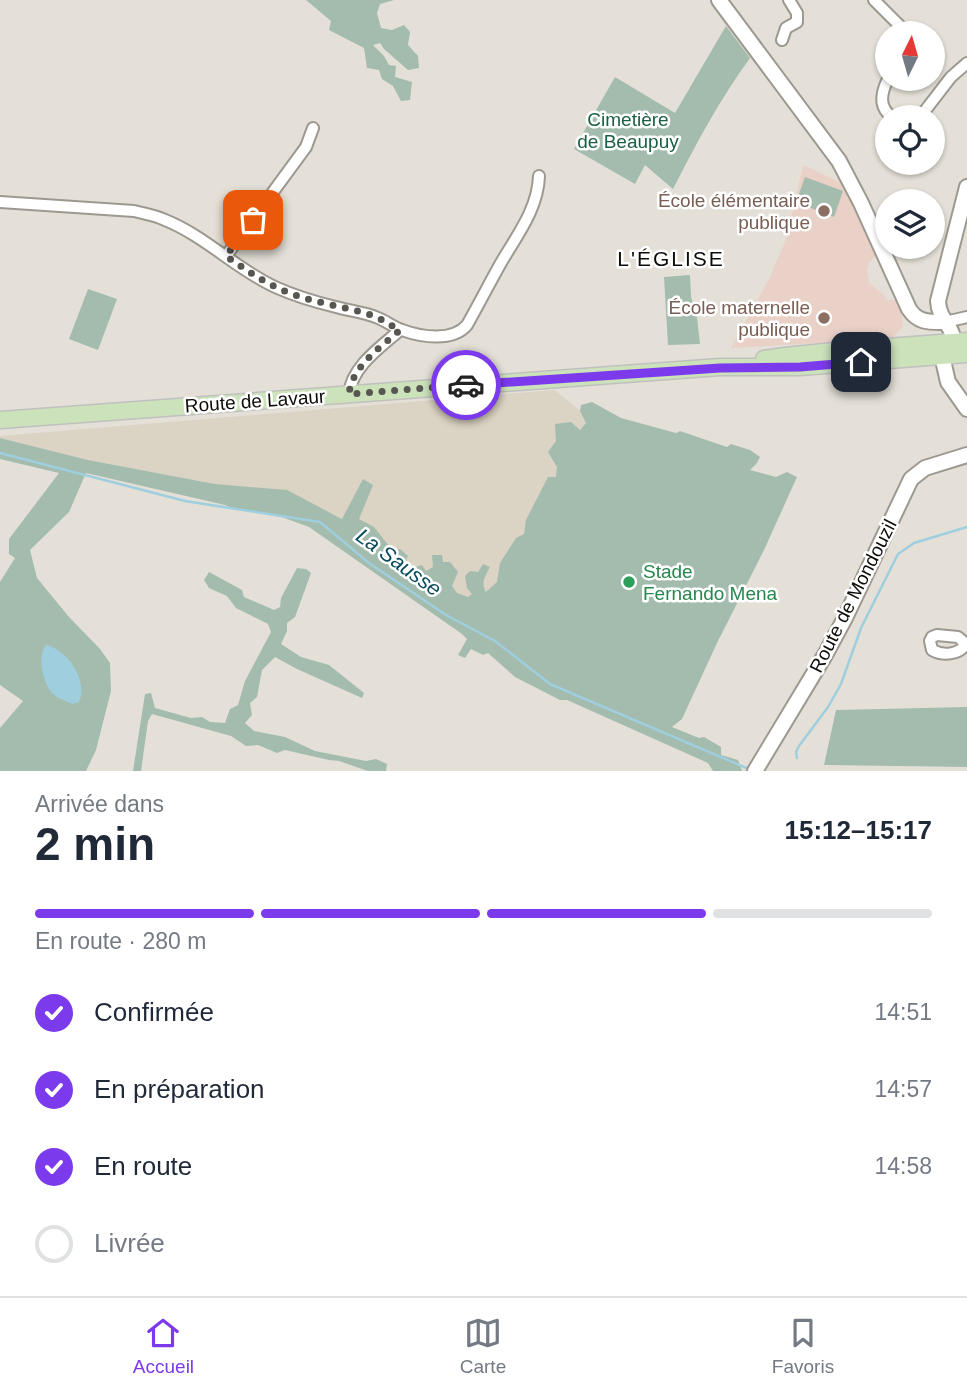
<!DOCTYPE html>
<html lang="fr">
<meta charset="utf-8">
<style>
body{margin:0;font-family:Helvetica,sans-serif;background:#f6f6f7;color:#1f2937;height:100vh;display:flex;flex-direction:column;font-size:26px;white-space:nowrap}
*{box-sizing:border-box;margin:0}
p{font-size:23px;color:#747a83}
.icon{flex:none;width:38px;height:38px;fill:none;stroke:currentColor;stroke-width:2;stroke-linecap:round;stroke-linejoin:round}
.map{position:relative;height:771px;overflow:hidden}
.sheet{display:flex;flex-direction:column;background:#fff;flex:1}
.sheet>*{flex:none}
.needle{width:46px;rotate:5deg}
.fabs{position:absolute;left:875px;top:21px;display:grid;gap:14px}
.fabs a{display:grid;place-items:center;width:70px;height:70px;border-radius:50%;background:#fff;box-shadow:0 2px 5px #0004;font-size:35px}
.pin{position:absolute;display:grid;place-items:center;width:60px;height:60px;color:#fff;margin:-30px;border-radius:14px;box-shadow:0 4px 10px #0006}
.courier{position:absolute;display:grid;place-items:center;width:70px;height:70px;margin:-35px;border:5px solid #7c3aed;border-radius:50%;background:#fff;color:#222;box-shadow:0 2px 9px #0007}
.headline em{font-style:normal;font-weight:700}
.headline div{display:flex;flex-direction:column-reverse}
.headline{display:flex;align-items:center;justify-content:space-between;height:119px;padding:0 35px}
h1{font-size:46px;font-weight:700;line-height:52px}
.bar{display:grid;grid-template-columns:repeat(4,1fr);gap:10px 7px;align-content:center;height:84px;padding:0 35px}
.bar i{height:9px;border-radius:5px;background:#e0e1e3}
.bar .current{background:#7c3aed}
.bar p{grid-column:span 4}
ol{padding:0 35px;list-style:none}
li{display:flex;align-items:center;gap:21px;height:77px}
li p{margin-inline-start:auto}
li .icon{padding:7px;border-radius:50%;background:#7c3aed;color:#fff;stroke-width:4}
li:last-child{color:#747a83}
li i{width:38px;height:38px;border:4px solid #e0e1e3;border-radius:50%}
.tab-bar{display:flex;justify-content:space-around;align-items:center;height:98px;border-top:2px solid #e0e1e3;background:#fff;font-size:19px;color:#747a83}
.tab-bar a{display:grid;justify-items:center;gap:4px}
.tab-bar .current{color:#7c3aed}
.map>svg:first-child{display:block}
.built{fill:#dbd3c3}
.education{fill:#e9d1c8}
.green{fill:#a3bcae}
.water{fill:#9fcede}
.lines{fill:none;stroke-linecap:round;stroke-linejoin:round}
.stream{stroke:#9fcede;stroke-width:2.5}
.street-casing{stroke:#9d9990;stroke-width:14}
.secondary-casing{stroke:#9d9990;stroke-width:18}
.primary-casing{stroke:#c0c0bf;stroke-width:19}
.street{stroke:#fff;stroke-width:10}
.secondary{stroke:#fff;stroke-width:14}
.primary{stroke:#cce2bb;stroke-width:16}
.done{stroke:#585651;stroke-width:7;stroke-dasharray:0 12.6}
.route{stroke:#7c3aed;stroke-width:9}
.education-dot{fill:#8d6e63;stroke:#fff;stroke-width:2.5}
.leisure-dot{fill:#2e9e5b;stroke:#fff;stroke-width:2.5}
.labels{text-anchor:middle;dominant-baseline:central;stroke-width:5;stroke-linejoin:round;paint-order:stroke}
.park-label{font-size:19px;fill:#195f43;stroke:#fff}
.education-label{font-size:19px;fill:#785e54;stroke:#fff;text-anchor:end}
.street-label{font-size:19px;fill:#0d0c09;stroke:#fff}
.leisure-label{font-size:19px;fill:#27864d;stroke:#fff;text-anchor:start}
.neighbourhood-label{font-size:21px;letter-spacing:2px;fill:#0d0c09;stroke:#fff}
.water-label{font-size:21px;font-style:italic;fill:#074b5c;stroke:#fff}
</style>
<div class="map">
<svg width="967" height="771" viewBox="0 0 967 771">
<rect width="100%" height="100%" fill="#e4e0d7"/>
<!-- built -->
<path class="built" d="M554,390L596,423L487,625L343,519L287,491L215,484L88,460L0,438V436Z"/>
<!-- education -->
<path class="education" d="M803,165L844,184L876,255L869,263L867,269L869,283L883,294L887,300H900L903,326L892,339L731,348L769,279L787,237Z"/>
<!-- green -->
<g class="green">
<path d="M306,0H394L380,4L377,13L381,28L392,30L404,25L410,32L408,45L418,56L419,68L408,70L384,49L380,43L373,45L384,56L389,65L396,66L395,77L412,82L410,100L401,101L393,86L382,79L379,70L367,68L364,48L329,30L331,21Z"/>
<path d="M726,26L750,58C720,99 696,144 673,189L645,165L635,184L574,149L615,77L675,113Z"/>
<path d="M805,177L843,191L834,217L796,202Z"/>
<path d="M690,275L691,297L697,317L700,344L668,345L664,277Z"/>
<path d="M88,289L117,299L98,350L69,339Z"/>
<path d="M592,402L621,418L676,433L680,431L727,447L731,444L750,450L760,457L757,463L750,470L776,477L787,472L797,477L764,550L717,643L682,719L672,727L699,738L704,737L721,747V755L738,760L742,771H713L708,763L567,700H560L515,677L488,653L483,655L471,649L465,658L458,655L467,639L462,634L309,527L279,516L229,507L225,505L86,473L69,512L30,550L37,578L69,617L100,649L110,663L111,691L96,750L86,771H0V728L23,701L0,685V582L15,558L9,554V539L59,473L0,459V438L88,460L215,484L287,490L342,519L363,479L373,485L359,519L374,527L393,551L400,549L408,556L401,570L408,575L410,569L422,565L426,571L433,567L432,555H442L443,562H450L458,572L452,586L457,593L468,597L472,594L467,588L465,576L470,571L478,572L483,564L490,567C486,575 480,583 486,592L497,582L500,563L516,538L524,534L526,520L548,477H556L557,467L548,452L556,441L555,424L571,422L580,430L586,423L580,411L581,405Z"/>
<path d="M297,568L306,569L311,573L295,617L287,623V631L281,644L301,657L329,665L364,693L362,698L297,669L275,657L262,670L257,697L250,703L252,715L245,723L254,731L285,737L315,751L366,761L376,759L387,764L386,771H368L339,761L329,760L285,750L277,753L258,745L246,746L231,736L152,714L148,721L141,771H133L145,694L151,693L155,708L191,718L202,717L210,722L225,723L230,709L238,705L245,681L271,632L268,624L236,608L227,596L209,588L204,580L209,572L242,590L244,597L274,610L280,607L281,598Z"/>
<path d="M967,707V767L824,765L836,710Z"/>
</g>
<!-- water -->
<path class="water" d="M46,645C67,649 89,681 79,702L72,704C66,701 57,698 52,693C43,683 37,656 46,645Z"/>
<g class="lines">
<!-- stream -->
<g class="stream">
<path d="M0,453L185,501L320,522L369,563L446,615L495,641L550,684L751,770"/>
<path d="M797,758L796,752L799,746L828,707L841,684L861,628L898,554L914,543L967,527"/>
</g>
<defs>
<g id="street">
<path d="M874,0L904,30L905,33"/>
<path d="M782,40L786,28L797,22V13L789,0"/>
<path d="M888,79C881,93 878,107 892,117"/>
<path d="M918,117L924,112L951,77L967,63"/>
<path d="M0,202L134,211C145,214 155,215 165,220C205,236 236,269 275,287C295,296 315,302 336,307C350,311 365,312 378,318C386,321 393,327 402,330C421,337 453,342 467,325C479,304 490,282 502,261C518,234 538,208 539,176"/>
<path d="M226,256L306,147L313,128"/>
<path d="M945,322L967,317"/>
<path d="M349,394C352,366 381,347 400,330"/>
<path d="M937,635L958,637L966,644C959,655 943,656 932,650L930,641L932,637Z"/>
</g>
<g id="secondary">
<path d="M719,0L839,161L861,203L909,309C918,323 929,322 945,322"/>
<path d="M954,342C952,323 939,321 938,301L967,187"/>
<path d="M942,356L948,382L967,409"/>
<path d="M755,771L825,655L845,618L911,479L925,468L967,455"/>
</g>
<g id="primary">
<path d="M764,359L785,356L834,351L967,341"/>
<path d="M0,420L720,367H800L967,354"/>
</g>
</defs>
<!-- street casing -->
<use href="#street" class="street-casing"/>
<!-- secondary casing -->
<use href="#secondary" class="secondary-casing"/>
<!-- primary casing -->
<use href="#primary" class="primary-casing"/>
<!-- street -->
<use href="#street" class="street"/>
<!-- secondary -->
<use href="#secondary" class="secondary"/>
<!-- primary -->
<use href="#primary" class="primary"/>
</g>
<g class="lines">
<!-- done -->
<path class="done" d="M253,220L226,256C246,270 265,283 287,292C314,303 344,306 371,315C382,319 390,325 400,330C381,347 352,366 349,394L466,385"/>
<!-- route -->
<path class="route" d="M466,385L720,368L800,367L861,362"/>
</g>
<!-- markers -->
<g class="education-dot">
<circle cx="824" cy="211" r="7"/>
<circle cx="824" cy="318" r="7"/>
</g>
<circle class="leisure-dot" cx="629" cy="582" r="7"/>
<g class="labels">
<!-- park labels -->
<g class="park-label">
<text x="628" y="119">Cimetière<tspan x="628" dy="22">de Beaupuy</tspan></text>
</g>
<!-- education labels -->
<g class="education-label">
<text x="810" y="200">École élémentaire<tspan x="810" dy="22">publique</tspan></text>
<text x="810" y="307">École maternelle<tspan x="810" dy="22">publique</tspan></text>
</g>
<!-- street labels -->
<g class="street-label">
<text transform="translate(255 401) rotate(-4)">Route de Lavaur</text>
<text transform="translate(853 596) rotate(-63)">Route de Mondouzil</text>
</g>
<!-- leisure labels -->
<g class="leisure-label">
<text x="643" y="571">Stade<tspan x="643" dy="22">Fernando Mena</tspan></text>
</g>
<!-- neighbourhood labels -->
<g class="neighbourhood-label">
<text x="671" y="258">L'ÉGLISE</text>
</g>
<!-- water labels -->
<g class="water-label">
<text transform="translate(399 562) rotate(36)">La Sausse</text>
</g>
</g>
</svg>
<div class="fabs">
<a><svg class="needle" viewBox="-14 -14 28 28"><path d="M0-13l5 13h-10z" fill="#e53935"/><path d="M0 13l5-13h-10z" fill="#747a83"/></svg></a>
<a><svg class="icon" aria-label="locate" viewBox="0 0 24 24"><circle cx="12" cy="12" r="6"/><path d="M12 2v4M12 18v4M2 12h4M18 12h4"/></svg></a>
<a><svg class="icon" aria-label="layers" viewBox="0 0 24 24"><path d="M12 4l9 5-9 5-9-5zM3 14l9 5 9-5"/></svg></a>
</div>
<div class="pin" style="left:253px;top:220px;background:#ea580c"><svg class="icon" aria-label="bag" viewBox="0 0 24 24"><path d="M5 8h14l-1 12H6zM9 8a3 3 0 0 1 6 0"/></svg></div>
<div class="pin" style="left:861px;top:362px;background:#1f2937"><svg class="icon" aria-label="home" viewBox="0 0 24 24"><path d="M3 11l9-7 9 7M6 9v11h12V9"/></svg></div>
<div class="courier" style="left:466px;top:385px"><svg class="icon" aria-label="car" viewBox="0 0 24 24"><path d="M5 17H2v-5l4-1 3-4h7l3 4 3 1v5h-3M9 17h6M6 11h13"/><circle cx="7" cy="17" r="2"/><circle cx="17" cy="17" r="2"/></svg></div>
</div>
<section class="sheet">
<div class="headline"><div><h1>2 min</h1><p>Arrivée dans</p></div><em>15:12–15:17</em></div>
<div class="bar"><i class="current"></i><i class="current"></i><i class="current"></i><i></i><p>En route · 280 m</p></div>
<ol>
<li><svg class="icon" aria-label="check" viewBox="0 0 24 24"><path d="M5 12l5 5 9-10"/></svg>Confirmée<p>14:51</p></li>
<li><svg class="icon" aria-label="check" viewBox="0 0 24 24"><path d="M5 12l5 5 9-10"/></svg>En préparation<p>14:57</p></li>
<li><svg class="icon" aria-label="check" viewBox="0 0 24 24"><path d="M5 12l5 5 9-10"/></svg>En route<p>14:58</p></li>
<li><i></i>Livrée</li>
</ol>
</section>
<nav class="tab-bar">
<a class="current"><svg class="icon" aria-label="home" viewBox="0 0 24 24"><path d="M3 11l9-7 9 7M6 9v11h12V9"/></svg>Accueil</a>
<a><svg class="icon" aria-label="map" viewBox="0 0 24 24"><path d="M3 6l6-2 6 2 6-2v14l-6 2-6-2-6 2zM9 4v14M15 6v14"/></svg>Carte</a>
<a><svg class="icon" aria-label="saved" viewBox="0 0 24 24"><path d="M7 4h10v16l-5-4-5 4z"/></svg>Favoris</a>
</nav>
